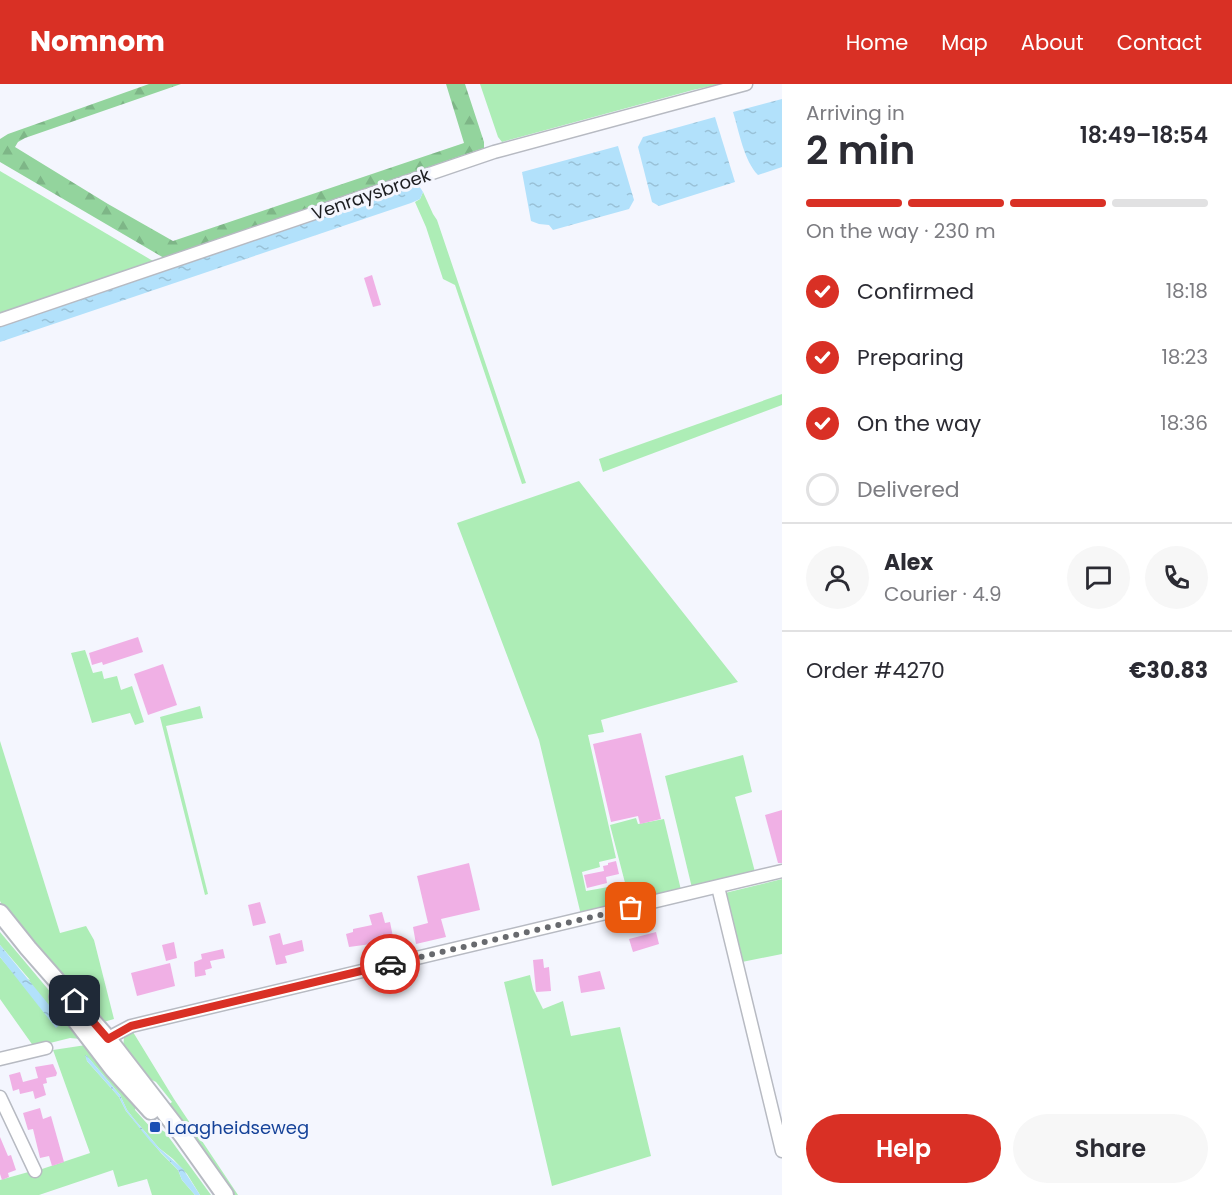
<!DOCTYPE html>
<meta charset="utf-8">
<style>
body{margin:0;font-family:Poppins,sans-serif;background:#f7f7f7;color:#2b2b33;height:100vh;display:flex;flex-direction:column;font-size:22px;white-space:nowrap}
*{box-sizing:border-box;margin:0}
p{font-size:20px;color:#7c7c81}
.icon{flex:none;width:33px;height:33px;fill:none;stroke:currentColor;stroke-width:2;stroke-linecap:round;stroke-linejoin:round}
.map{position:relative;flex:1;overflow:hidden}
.side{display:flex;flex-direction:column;background:#fff;width:450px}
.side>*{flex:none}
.pin{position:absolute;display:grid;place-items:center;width:51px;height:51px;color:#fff;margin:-26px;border-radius:12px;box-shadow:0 3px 9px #0006}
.courier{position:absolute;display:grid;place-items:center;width:60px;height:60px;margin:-30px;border:4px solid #d93025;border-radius:50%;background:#fff;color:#222;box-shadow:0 2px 8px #0007}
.headline em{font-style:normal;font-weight:600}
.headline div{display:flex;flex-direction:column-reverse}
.headline{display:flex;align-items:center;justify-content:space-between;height:102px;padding:0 24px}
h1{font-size:39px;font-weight:600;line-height:45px}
.bar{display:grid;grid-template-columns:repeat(4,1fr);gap:9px 6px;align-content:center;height:72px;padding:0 24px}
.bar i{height:8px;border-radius:4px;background:#e1e1e2}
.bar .selected{background:#d93025}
.bar p{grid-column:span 4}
.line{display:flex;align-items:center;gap:15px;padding:0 24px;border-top:2px solid #e1e1e2}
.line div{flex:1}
.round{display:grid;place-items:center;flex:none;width:63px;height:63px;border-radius:32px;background:#f7f7f7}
ol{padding:0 24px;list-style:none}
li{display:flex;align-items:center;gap:18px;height:66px}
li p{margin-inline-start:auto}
li .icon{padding:6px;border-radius:50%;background:#d93025;color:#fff;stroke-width:4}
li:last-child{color:#7c7c81}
li i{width:33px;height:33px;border:3px solid #e1e1e2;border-radius:50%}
.cta{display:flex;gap:12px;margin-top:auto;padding:12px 24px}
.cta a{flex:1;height:69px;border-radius:36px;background:#d93025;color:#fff;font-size:24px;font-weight:600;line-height:69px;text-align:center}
.cta a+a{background:#f7f7f7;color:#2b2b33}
header{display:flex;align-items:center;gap:36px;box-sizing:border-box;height:84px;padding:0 30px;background:#d93025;color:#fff}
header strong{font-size:28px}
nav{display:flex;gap:33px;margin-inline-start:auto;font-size:21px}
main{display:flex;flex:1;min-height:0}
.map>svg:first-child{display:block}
.grass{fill:#adedb6}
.forest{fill:url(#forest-firs)}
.water{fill:url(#water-ripples)}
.building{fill:#f0b0e5}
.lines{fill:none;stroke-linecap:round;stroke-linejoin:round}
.street-casing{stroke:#b7bac2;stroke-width:15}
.secondary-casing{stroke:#b7bac2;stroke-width:20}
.street{stroke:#fff;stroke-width:12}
.secondary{stroke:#fff;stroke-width:16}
.done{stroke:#686a6e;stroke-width:6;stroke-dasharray:0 10.8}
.route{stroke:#d93025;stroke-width:8}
.transit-dot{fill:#1a4fb4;stroke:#f4f6fe;stroke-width:2}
.labels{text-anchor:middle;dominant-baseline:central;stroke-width:6;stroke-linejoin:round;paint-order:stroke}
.street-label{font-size:18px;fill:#1d1e21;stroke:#f4f6fe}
.transit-label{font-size:18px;fill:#164399;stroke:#f4f6fe;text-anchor:start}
</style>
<header>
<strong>Nomnom</strong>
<nav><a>Home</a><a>Map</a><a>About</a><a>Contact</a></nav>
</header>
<main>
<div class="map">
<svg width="782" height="1111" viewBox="0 0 782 1111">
<defs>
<pattern id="forest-firs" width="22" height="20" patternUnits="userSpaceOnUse" patternTransform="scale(1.5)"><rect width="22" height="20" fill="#93d49d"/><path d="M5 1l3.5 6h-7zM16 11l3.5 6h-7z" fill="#7eb687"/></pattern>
<pattern id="water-ripples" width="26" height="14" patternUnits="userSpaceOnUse" patternTransform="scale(1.5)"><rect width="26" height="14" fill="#b2e1fb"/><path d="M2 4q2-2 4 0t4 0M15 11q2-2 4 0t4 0" fill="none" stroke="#99c1d7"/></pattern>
</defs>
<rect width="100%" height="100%" fill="#f4f6fe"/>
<!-- grass -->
<g class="grass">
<path d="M480,0H720L693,6L502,58L498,53Z"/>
<path d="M0,87L153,177L0,230Z"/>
<path d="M423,108L433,130L437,136L526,399L522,400L455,201L443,195L426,143L415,118L420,115Z"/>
<path d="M782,310V321L603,388L599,375Z"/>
<path d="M579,397L738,598L601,636L604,648L588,651L616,774L599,778L600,783L582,788L586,807L614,802L618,821L581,831L539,656L457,439Z"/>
<path d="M85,566L93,589L102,587L104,595L117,592L121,606L132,602L144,638L135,641L130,629L92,639L71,569Z"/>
<path d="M200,622L203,634L166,642L208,810L205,811L160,633Z"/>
<path d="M0,657L60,849L86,842L94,856L114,935L97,940L0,822L2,821L0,817Z"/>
<path d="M743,671L752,708L735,713L755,788L692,804L665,692Z"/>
<path d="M636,734L638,740L664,735L681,806L630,818L610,741Z"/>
<path d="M782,795V870L742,878L725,809Z"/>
<path d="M0,848L52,910L81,955L70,954L34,963L0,915V873L15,891L30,896L0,861Z"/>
<path d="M530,891L533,905L543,925L563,917L571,952L620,943L651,1072L552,1102L504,898Z"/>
<path d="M133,948L174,1015L238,1111H228L168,1021L172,1018L156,998L146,993L123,965L124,953Z"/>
<path d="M86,961L124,1004L136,1023L135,1026L152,1045L156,1043L165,1048L211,1111H200L187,1090L173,1075L159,1064L134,1035L127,1026L120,1011L86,971L87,977L119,1013L126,1027L161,1069L178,1086L182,1096L195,1111H152L147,1095L118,1103L113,1086L39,1111H0V1096L32,1087L33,1088L90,1069L53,966Z"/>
</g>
<!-- forest -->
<path class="forest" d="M149,0H181L25,54L18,58L15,63L108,120L173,157L464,59L446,0H465L484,58V64L164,174L0,78V55L8,50Z"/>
<!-- water -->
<g class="water">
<path d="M782,15V83L758,91C744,77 739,47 733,28Z"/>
<path d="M715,33L735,98L659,122L652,118L638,63L643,53Z"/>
<path d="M618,62L634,116L629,125L553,146L549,141L539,140L531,137L522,88Z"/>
<path d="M412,100L419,102L423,108L420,115L411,119L0,258V242Z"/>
<path d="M0,861L63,938L56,944L0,873Z"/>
<path d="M85,971L87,972L120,1011L127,1026L134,1035L159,1064L183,1085L200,1111H195L182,1096L178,1086L150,1057L126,1027L119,1013L87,977Z"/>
</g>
<!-- building -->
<g class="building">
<path d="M372,191L381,221L373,223L364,194Z"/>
<path d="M138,553L143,568L103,581L102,578L92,581L89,569Z"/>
<path d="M163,580L177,621L148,631L134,590Z"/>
<path d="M641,649L661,735L640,740L638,732L611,738L593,660Z"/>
<path d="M782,726V779H778L765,731Z"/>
<path d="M616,777L619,790L606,793L607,799L587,804L584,791L604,787L603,782L608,781V779Z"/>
<path d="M469,779L480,826L441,835L446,853L416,860L413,843L428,839L417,792Z"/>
<path d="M260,818L266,839L253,842L248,821Z"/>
<path d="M382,828L385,839L390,838L393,853L371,860L349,863L346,850L353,848V845L372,841L369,831Z"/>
<path d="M656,848L659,860L633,868L629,855Z"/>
<path d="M280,849L283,861L302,856L304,867L285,872L287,879L276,881L269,852Z"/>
<path d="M174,858L177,874L166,877L162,861Z"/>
<path d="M223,865L225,874L210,877L212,884L205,886L206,891L195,893L194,878L202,875L201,870Z"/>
<path d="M543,875L544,884L549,883L551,907L536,908L533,876Z"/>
<path d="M170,879L175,902L137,912L131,889Z"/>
<path d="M600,887L605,905L581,909L578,892Z"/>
<path d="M53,980L57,989L56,992L46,994L47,999L43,1000L46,1011L35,1015L33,1007L20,1010L19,1005L13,1007L9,991L20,988L23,998L38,994L35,983Z"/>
<path d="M40,1024L43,1035L51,1032L64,1078L52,1082L49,1072L40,1074L33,1045L28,1046L23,1029Z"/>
<path d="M0,1053L8,1072L11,1071L16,1086L8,1089L9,1093L2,1096L0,1090Z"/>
</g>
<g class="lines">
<defs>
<g id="street">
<path d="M0,236L494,68L746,0"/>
<path d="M718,803L782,1067"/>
<path d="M103,960L114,951L131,942L782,787"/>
<path d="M0,975L46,964"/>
<path d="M0,1013L35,1087"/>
</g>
<g id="secondary">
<path d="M0,829L28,864L108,955L183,1052L225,1111"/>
<path d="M58,913L113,985L151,1027"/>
</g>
</defs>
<!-- street casing -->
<use href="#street" class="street-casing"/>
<!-- secondary casing -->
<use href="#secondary" class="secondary-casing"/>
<!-- street -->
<use href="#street" class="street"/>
<!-- secondary -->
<use href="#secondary" class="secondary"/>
</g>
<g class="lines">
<!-- done -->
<path class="done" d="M390,880L631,824"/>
<!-- route -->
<path class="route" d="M75,917L108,955L131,942L390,880"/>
</g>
<!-- markers -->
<rect class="transit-dot" x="149" y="1037" width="12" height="12" rx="3"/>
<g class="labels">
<!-- street labels -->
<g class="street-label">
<text transform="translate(371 110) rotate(-19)">Venraysbroek</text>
</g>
<!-- transit labels -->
<g class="transit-label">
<text x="167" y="1043">Laagheidseweg</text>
</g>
</g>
</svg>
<div class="pin" style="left:631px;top:824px;background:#ea580c"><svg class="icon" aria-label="bag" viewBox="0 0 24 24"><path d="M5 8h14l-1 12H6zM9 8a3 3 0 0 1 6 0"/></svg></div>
<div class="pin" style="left:75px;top:917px;background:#1f2937"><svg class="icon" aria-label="home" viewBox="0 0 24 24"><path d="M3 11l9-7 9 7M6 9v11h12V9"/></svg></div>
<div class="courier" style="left:390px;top:880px"><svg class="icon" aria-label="car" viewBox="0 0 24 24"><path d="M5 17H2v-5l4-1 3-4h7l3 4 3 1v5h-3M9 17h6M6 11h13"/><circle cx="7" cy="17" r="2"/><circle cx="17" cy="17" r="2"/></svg></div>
</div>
<section class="side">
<div class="headline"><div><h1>2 min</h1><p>Arriving in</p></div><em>18:49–18:54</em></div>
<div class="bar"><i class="selected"></i><i class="selected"></i><i class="selected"></i><i></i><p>On the way · 230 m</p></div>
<ol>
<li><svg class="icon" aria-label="check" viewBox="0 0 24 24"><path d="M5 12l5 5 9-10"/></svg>Confirmed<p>18:18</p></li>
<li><svg class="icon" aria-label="check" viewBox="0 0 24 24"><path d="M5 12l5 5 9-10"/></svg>Preparing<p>18:23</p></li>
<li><svg class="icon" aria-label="check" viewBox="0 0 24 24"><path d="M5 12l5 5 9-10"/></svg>On the way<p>18:36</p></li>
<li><i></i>Delivered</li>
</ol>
<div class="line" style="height:108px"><a class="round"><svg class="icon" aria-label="person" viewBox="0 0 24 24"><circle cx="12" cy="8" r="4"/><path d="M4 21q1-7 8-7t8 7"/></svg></a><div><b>Alex</b><p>Courier · 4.9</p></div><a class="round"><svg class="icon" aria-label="chat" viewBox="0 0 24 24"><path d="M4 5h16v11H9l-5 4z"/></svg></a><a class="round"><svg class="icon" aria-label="phone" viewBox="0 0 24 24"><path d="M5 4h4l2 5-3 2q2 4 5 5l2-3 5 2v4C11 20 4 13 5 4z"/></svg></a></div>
<div class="line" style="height:78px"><div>Order #4270</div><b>€30.83</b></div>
<div class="cta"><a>Help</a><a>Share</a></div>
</section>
</main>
